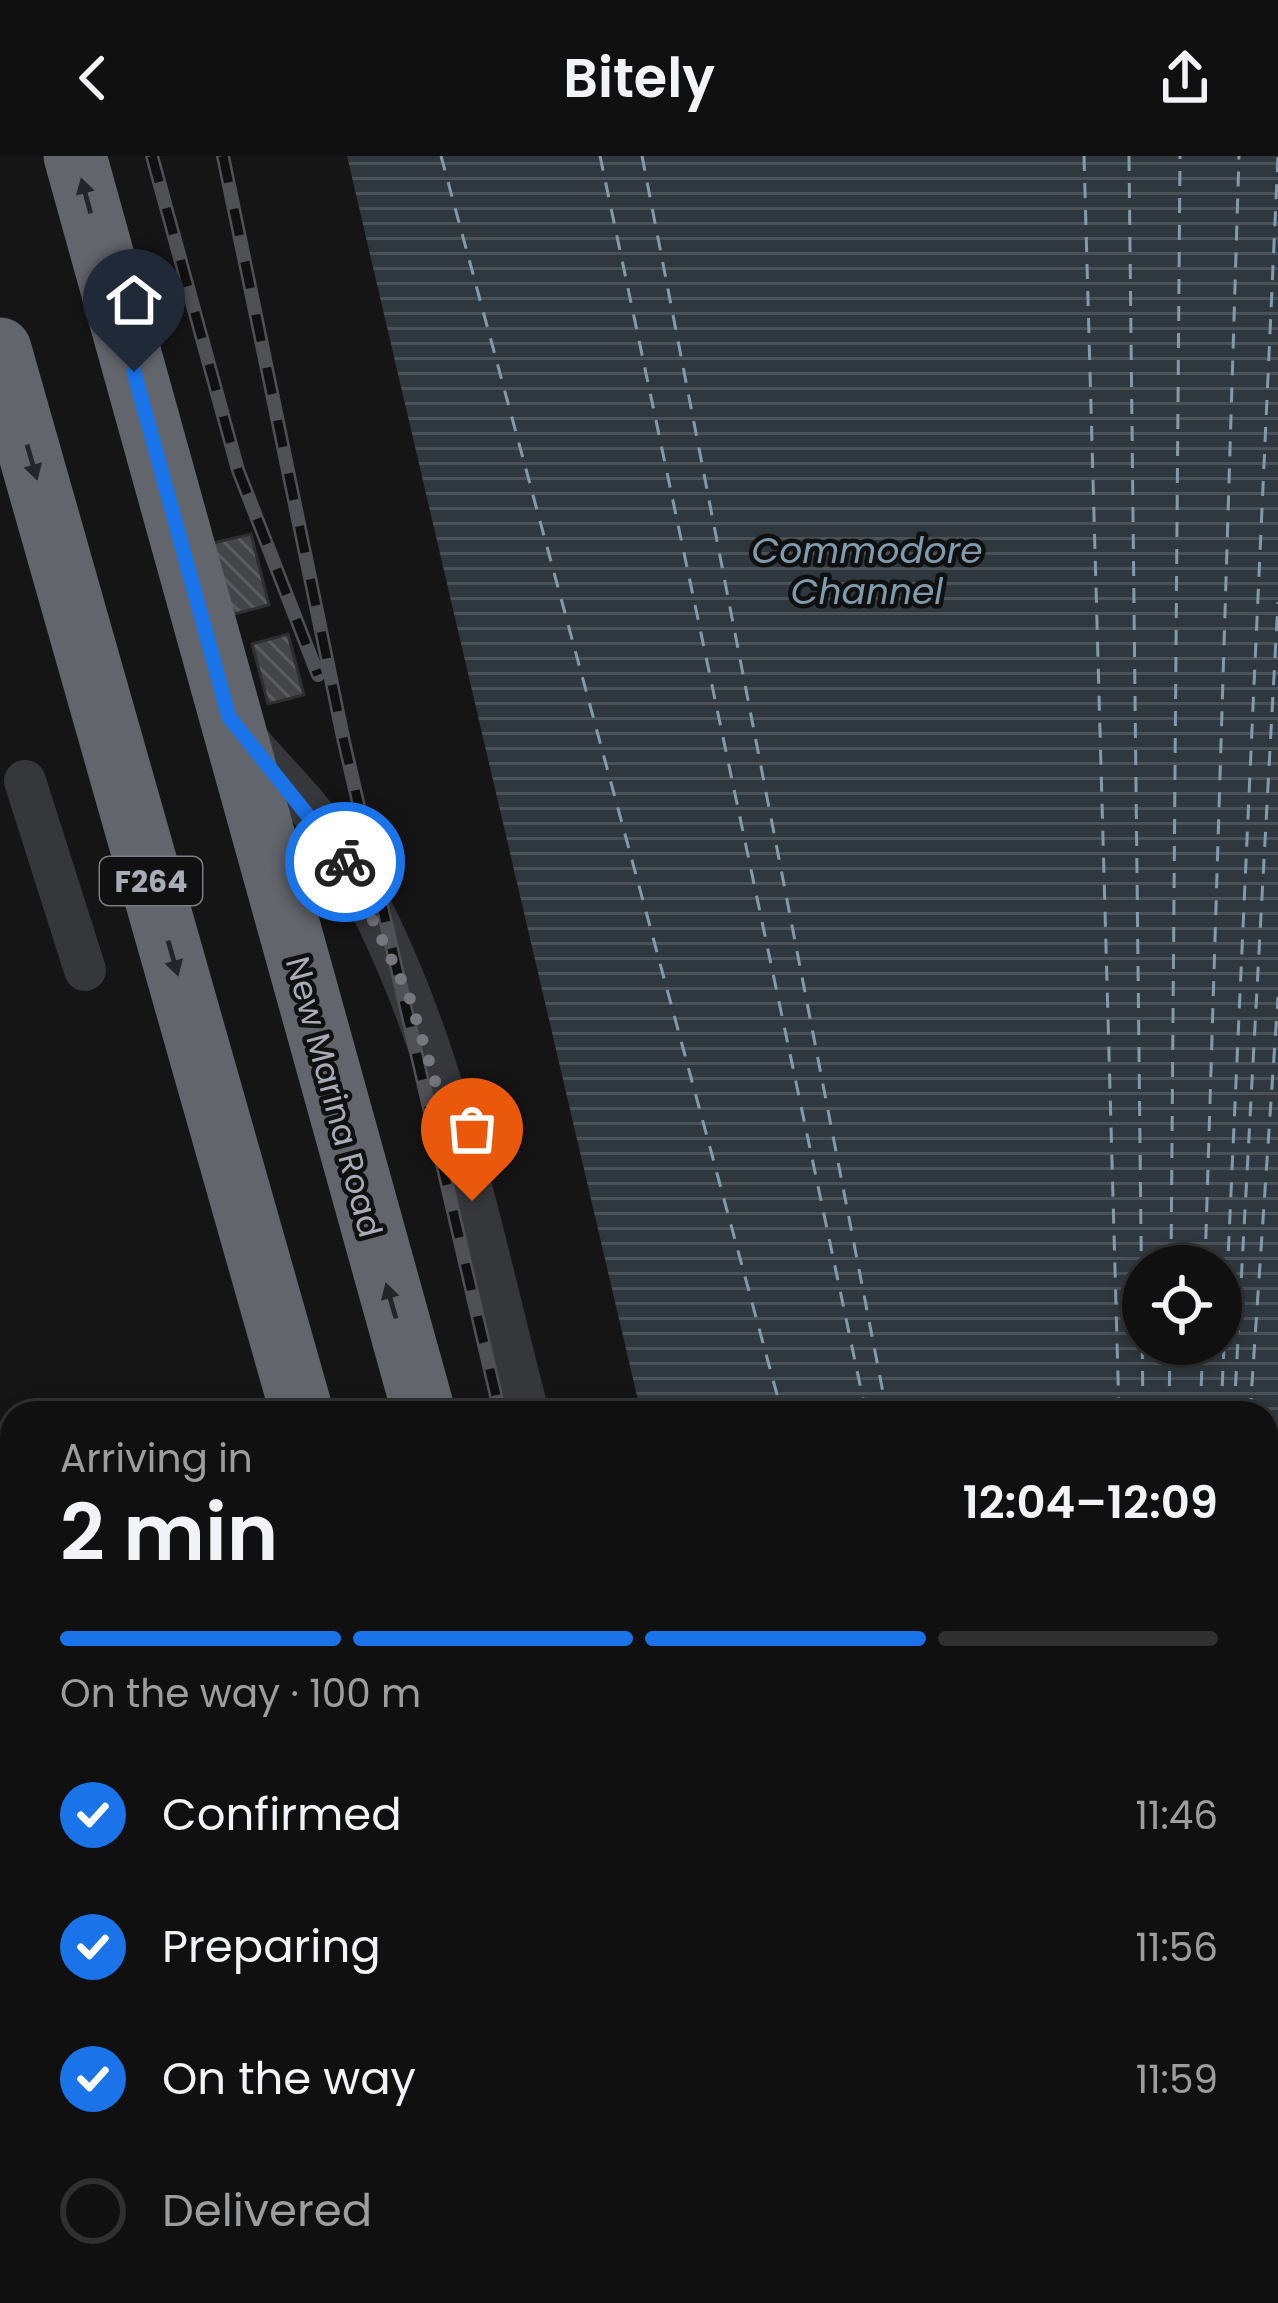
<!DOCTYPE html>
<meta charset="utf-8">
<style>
body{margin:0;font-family:Poppins,sans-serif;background:#191919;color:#f1f3f6;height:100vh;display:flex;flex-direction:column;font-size:45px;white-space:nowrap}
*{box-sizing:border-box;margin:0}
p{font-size:39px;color:#9c9d9f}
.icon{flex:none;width:66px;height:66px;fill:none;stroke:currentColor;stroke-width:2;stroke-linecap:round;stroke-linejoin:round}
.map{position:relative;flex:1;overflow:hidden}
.side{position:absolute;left:0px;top:1245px;width:1278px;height:903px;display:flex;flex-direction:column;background:#101010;border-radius:36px 36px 0 0;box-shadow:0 6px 18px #0003,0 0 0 3px #303030}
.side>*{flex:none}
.tools{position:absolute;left:1122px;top:1089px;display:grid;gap:24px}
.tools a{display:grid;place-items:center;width:120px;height:120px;border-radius:50%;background:#101010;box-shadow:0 6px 18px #0003,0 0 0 3px #303030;font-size:60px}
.pin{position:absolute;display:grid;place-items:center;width:102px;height:102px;color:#fff;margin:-123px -51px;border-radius:50% 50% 50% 0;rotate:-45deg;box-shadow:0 0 12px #0007}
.pin .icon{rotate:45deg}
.courier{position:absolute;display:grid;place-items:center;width:120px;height:120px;margin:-60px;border:9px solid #1a73e8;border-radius:50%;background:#fff;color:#222;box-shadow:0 3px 15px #0007}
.summary em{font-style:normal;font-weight:600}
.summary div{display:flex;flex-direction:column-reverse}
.summary{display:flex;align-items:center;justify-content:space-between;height:204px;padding:0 60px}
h1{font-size:78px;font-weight:600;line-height:90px}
.bar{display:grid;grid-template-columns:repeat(4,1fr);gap:18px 12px;align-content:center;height:144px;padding:0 60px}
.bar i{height:15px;border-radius:9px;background:#303030}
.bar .selected{background:#1a73e8}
.bar p{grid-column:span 4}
ol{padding:0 60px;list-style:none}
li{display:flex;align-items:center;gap:36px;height:132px}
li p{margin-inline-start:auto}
li .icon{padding:12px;border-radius:50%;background:#1a73e8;color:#fff;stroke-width:4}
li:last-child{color:#9c9d9f}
li i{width:66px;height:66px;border:6px solid #303030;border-radius:50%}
header{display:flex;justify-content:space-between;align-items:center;height:156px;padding:0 60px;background:#101010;font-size:54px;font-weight:600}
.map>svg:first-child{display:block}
.water{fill:url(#water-rules);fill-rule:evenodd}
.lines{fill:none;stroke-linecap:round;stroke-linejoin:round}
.ferry{stroke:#819bae;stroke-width:3;stroke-dasharray:15 12;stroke-linecap:butt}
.building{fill:url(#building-back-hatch);stroke:#2f2f32;stroke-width:3}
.minor{stroke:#36373b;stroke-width:42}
.major{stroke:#52545a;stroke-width:54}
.highway{stroke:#62656c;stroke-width:63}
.rail-casing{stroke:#4f5156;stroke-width:14}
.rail{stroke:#101011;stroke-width:9;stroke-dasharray:27;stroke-linecap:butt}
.oneway{fill:#242528}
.done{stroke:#74777e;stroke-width:12;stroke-dasharray:0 21.6}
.route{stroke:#1a73e8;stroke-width:15}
.labels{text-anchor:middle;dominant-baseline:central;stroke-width:9;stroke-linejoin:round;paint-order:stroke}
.shield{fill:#101011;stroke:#7a7d84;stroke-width:3}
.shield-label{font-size:30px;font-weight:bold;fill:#a7acb6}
.street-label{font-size:33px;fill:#a7acb6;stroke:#101011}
.water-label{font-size:36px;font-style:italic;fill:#819bae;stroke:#101011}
</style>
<header><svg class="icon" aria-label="back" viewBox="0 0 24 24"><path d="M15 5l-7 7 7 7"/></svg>Bitely<svg class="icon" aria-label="share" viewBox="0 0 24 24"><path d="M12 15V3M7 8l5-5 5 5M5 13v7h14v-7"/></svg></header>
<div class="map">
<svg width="1278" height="2147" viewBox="0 0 1278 2147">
<defs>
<pattern id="water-rules" width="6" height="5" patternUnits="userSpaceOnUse" patternTransform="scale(3)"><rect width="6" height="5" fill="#2f383e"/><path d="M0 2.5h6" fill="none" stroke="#4a5258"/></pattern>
<pattern id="building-back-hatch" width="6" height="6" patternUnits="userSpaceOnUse" patternTransform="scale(3)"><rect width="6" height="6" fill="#444549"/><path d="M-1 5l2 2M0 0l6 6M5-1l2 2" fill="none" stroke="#5c5d61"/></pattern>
</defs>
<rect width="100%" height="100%" fill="#151516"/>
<!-- water -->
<path class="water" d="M347,0H1278V2147H922L919,2136H1266V1257H641ZM1143,1110H1221V1188H1143Z"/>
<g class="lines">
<!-- ferry -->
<g class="ferry">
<path d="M441,0L782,1257"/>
<path d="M600,0L866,1257"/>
<path d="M642,0L887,1257"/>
<path d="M1084,0L1119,1257"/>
<path d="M1129,0L1143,1257"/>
<path d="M1171,1110L1180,0"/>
<path d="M1205,1110L1239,0"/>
<path d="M1169,1257L1170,1188"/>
<path d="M1200,1257L1203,1188"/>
<path d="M1221,1257L1278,0"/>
<path d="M1234,1257L1278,446"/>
<path d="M1250,1257L1278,841"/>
<path d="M1266,1497L1278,1370"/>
<path d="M1266,1645L1278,1535"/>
<path d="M1266,1772L1278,1675"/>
<path d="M1020,2136L1023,2147"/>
<path d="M1051,2136L1053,2147"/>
<path d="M1059,2136L1061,2147"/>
<path d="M1144,2136V2147"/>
<path d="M1152,2136L1153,2147"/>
<path d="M1162,2147V2136"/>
<path d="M1173,2147L1174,2136"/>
<path d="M1181,2147V2136"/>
<path d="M1185,2147L1186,2136"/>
<path d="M1191,2147L1192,2136"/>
<path d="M1205,2147L1206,2136"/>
<path d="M1212,2147L1213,2136"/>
<path d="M1220,2147L1221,2136"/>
</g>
</g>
<!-- building -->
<g class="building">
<path d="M251,378L269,449L231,459L213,387Z"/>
<path d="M288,478L304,539L268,548L252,488Z"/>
<path d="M0,2085L12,2136L80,2138L71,2147H0Z"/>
</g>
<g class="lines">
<!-- minor -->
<g class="minor">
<path d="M245,581C276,617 314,653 339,694C440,857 480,1073 528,1257"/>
<path d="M25,625L85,814"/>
<path d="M0,1935L12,1930"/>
<path d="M173,2136L177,2147"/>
<path d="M824,2136L827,2147"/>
</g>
<!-- major -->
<path class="major" d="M0,2094L12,2122"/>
<!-- highway -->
<g class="highway">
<path d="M75,0L424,1257"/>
<path d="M0,193L302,1257"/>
<path d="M537,2136L540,2147"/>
<path d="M583,2136L587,2147"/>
<path d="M701,2136L704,2147"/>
</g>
<defs>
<g id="rail">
<path d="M152,0L238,314L318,519"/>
<path d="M223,0L344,586L500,1257"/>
<path d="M692,2136L693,2147"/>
</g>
</defs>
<!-- rail casing -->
<use href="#rail" class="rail-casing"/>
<!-- rail -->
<use href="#rail" class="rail"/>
</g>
<!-- one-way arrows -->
<defs><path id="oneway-solid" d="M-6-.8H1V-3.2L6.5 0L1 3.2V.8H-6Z" transform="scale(3)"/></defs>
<g class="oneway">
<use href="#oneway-solid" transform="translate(86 40) rotate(-105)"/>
<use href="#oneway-solid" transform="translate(32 306) rotate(74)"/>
<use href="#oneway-solid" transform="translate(173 802) rotate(74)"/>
<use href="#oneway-solid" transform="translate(391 1145) rotate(-106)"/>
</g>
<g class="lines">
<!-- done -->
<path class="done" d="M345,706L409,840L472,1045"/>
<!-- route -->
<path class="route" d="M134,216L229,561L345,706"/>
</g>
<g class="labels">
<!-- shield labels -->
<rect class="shield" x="100" y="701" width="102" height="48" rx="9"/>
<g class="shield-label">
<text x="151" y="725">F264</text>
</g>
<!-- street labels -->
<g class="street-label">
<text transform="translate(334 941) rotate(75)">New Marina Road</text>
</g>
<!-- water labels -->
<g class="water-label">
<text x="867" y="394">Commodore<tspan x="867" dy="41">Channel</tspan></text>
</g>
</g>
</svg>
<div class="tools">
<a><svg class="icon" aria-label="locate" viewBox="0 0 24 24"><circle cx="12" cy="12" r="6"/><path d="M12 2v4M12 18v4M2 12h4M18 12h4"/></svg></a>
</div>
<div class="pin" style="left:472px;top:1045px;background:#ea580c"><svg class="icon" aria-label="bag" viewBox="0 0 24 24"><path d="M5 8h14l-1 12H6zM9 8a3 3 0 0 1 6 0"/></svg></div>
<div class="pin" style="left:134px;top:216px;background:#1f2937"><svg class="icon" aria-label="home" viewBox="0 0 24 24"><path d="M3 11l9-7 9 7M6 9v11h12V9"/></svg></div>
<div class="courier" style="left:345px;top:706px"><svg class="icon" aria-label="bike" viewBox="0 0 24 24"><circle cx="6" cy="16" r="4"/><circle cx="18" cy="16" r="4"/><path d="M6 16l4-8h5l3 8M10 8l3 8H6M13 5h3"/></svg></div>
<section class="side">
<div class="summary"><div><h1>2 min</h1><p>Arriving in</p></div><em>12:04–12:09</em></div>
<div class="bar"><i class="selected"></i><i class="selected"></i><i class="selected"></i><i></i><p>On the way · 100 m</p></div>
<ol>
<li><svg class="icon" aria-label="check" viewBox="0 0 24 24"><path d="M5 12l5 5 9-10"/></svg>Confirmed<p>11:46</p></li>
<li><svg class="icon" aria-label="check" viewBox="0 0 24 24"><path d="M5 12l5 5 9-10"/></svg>Preparing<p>11:56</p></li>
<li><svg class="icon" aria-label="check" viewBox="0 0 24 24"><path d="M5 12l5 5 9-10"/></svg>On the way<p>11:59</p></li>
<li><i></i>Delivered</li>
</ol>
</section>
</div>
